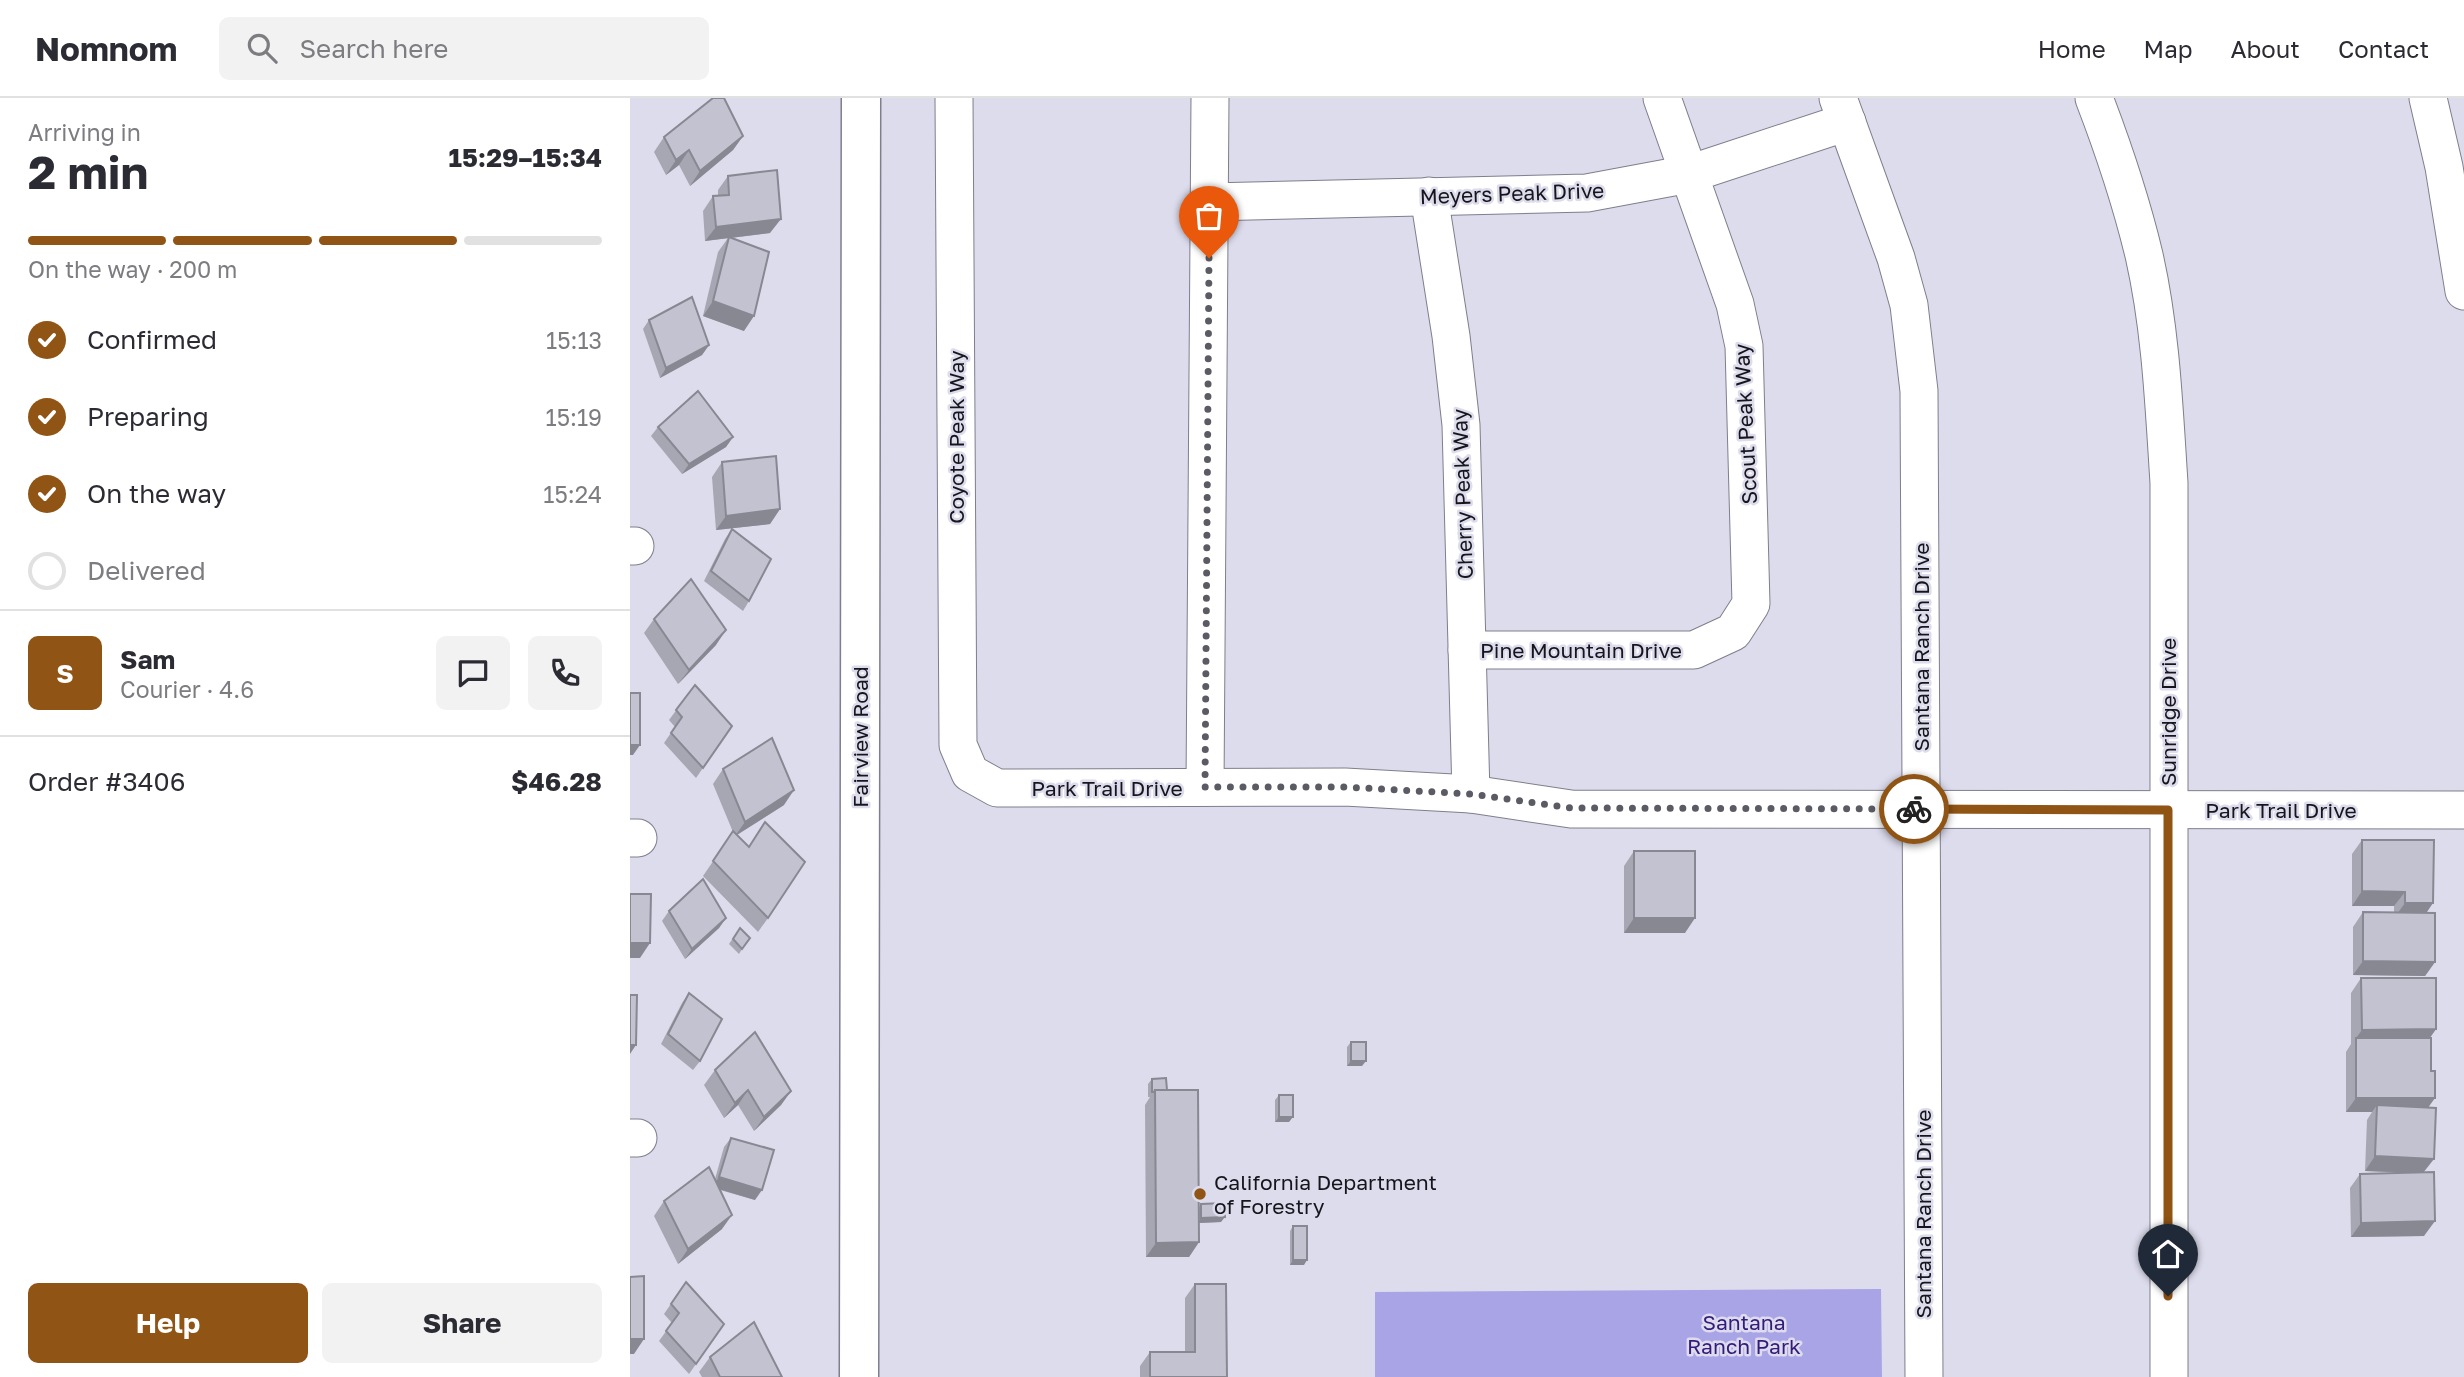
<!DOCTYPE html>
<meta charset="utf-8">
<style>
body{margin:0;font-family:"Golos Text",sans-serif;background:#f2f2f3;color:#2b2b33;height:100vh;display:flex;flex-direction:column;font-size:26px;white-space:nowrap}
*{box-sizing:border-box;margin:0}
p{font-size:23px;color:#7c7c81}
.icon{flex:none;width:38px;height:38px;fill:none;stroke:currentColor;stroke-width:2;stroke-linecap:round;stroke-linejoin:round}
.map{position:relative;flex:1;overflow:hidden}
.sheet{display:flex;flex-direction:column;background:#fff;width:630px}
.sheet>*{flex:none}
.pin{position:absolute;display:grid;place-items:center;width:60px;height:60px;color:#fff;margin:-72px -30px;border-radius:50% 50% 50% 0;rotate:-45deg;box-shadow:0 0 7px #0007}
.pin .icon{rotate:45deg}
.courier{position:absolute;display:grid;place-items:center;width:70px;height:70px;margin:-35px;border:5px solid #905414;border-radius:50%;background:#fff;color:#222;box-shadow:0 2px 9px #0007}
.summary em{font-style:normal;font-weight:700}
.summary div{display:flex;flex-direction:column-reverse}
.summary{display:flex;align-items:center;justify-content:space-between;height:119px;padding:0 28px}
h1{font-size:46px;font-weight:700;line-height:52px}
.bar{display:grid;grid-template-columns:repeat(4,1fr);gap:10px 7px;align-content:center;height:84px;padding:0 28px}
.bar i{height:9px;border-radius:5px;background:#e1e1e2}
.bar .on{background:#905414}
.bar p{grid-column:span 4}
.line{display:flex;align-items:center;gap:18px;padding:0 28px;border-top:2px solid #e1e1e2}
.line div{flex:1}
.round{display:grid;place-items:center;flex:none;width:74px;height:74px;border-radius:10px;background:#f2f2f3}
ol{padding:0 28px;list-style:none}
li{display:flex;align-items:center;gap:21px;height:77px}
li p{margin-inline-start:auto}
li .icon{padding:7px;border-radius:50%;background:#905414;color:#fff;stroke-width:4}
li:last-child{color:#7c7c81}
li i{width:38px;height:38px;border:4px solid #e1e1e2;border-radius:50%}
.primary-button{display:flex;gap:14px;margin-top:auto;padding:14px 28px}
.primary-button a{flex:1;height:80px;border-radius:10px;background:#905414;color:#fff;font-size:28px;font-weight:700;line-height:80px;text-align:center}
.primary-button a+a{background:#f2f2f3;color:#2b2b33}
header{display:flex;align-items:center;gap:42px;box-sizing:border-box;height:98px;padding:0 35px;background:#fff;border-bottom:2px solid #e1e1e2}
header strong{font-size:33px}
nav{display:flex;gap:38px;margin-inline-start:auto;font-size:24px}
.search{width:490px;height:63px;background:#f2f2f3;display:flex;align-items:center;gap:18px;box-sizing:border-box;padding:0 24px;border-radius:10px;color:#7c7c81;font-size:26px}
main{display:flex;flex:1;min-height:0}
.map>svg:first-child{display:block}
.green{fill:#a9a4e5}
.lines{fill:none;stroke-linecap:round;stroke-linejoin:round}
.minor-casing{stroke:#7e7e8d;stroke-width:39}
.major-casing{stroke:#7e7e8d;stroke-width:41}
.minor{stroke:#fff;stroke-width:37}
.major{stroke:#fff;stroke-width:38}
.wall{fill:#a7a7b4}
.shaded-wall{fill:#888892}
.building{fill:#c2c2d1;stroke:#888892;stroke-width:2}
.done{stroke:#5b5b64;stroke-width:7;stroke-dasharray:0 12.6}
.route{stroke:#905414;stroke-width:9}
.poi-dot{fill:#905414;stroke:#dddced;stroke-width:2.5}
.labels{text-anchor:middle;dominant-baseline:central;stroke-width:5;stroke-linejoin:round;paint-order:stroke}
.street-label{font-size:21px;fill:#15151b;stroke:#dddced}
.poi-label{font-size:21px;fill:#15151b;stroke:#dddced;text-anchor:start}
.park-label{font-size:21px;fill:#341a7a;stroke:#dddced}
</style>
<header>
<strong>Nomnom</strong>
<div class="search"><svg class="icon" aria-label="search" viewBox="0 0 24 24"><circle cx="10" cy="10" r="6"/><path d="M15 15l6 6"/></svg>Search here</div>
<nav><a>Home</a><a>Map</a><a>About</a><a>Contact</a></nav>
</header>
<main>
<section class="sheet">
<div class="summary"><div><h1>2 min</h1><p>Arriving in</p></div><em>15:29–15:34</em></div>
<div class="bar"><i class="on"></i><i class="on"></i><i class="on"></i><i></i><p>On the way · 200 m</p></div>
<ol>
<li><svg class="icon" aria-label="check" viewBox="0 0 24 24"><path d="M5 12l5 5 9-10"/></svg>Confirmed<p>15:13</p></li>
<li><svg class="icon" aria-label="check" viewBox="0 0 24 24"><path d="M5 12l5 5 9-10"/></svg>Preparing<p>15:19</p></li>
<li><svg class="icon" aria-label="check" viewBox="0 0 24 24"><path d="M5 12l5 5 9-10"/></svg>On the way<p>15:24</p></li>
<li><i></i>Delivered</li>
</ol>
<div class="line" style="height:126px"><b class="round" style="background:#905414;color:#fff">S</b><div><b>Sam</b><p>Courier · 4.6</p></div><a class="round"><svg class="icon" aria-label="chat" viewBox="0 0 24 24"><path d="M4 5h16v11H9l-5 4z"/></svg></a><a class="round"><svg class="icon" aria-label="phone" viewBox="0 0 24 24"><path d="M5 4h4l2 5-3 2q2 4 5 5l2-3 5 2v4C11 20 4 13 5 4z"/></svg></a></div>
<div class="line" style="height:91px"><div>Order #3406</div><b>$46.28</b></div>
<div class="primary-button"><a>Help</a><a>Share</a></div>
</section>
<div class="map">
<svg width="1834" height="1279" viewBox="0 0 1834 1279">
<rect width="100%" height="100%" fill="#dddced"/>
<!-- green -->
<path class="green" d="M1251,1191L1252,1279H745V1194Z"/>
<g class="lines">
<defs>
<g id="minor">
<path d="M324,0L328,647L340,675L367,690L715,689L841,696L941,711L1834,712"/>
<path d="M1208,0L1266,160L1279,207L1289,293L1294,1279"/>
<path d="M1464,0C1484,52 1501,103 1514,157C1531,232 1534,309 1539,385V1279"/>
<path d="M1798,0L1814,69L1834,193"/>
<path d="M799,98L821,238L831,327L841,696"/>
<path d="M579,104L957,95L1059,76L1217,24"/>
<path d="M0,448H5"/>
<path d="M837,552H1064L1103,534L1121,506L1114,248L1105,206L1032,0"/>
<path d="M575,689L580,0"/>
<path d="M0,740H8"/>
<path d="M0,1040H8"/>
</g>
<path id="major" d="M229,1279L231,0"/>
</defs>
<!-- minor casing -->
<use href="#minor" class="minor-casing"/>
<!-- major casing -->
<use href="#major" class="major-casing"/>
<!-- minor -->
<use href="#minor" class="minor"/>
<!-- major -->
<use href="#major" class="major"/>
</g>
<!-- wall -->
<g class="wall">
<path d="M113,38L103,52L60,88L49,67L36,77L24,54L34,39Z"/>
<path d="M98,78L140,135L101,140L114,233L73,218L88,154L98,140L75,143L73,113L83,98H88V92Z"/>
<path d="M19,222L79,247L72,257L30,280L13,231Z"/>
<path d="M28,329L103,339L96,349L52,376L21,338Z"/>
<path d="M92,364L150,411L140,426L86,432L82,379Z"/>
<path d="M102,431L119,503L113,513L74,483L95,441Z"/>
<path d="M24,521L86,547L48,586L14,535Z"/>
<path d="M65,587L102,628L66,680L34,645L45,629L39,622Z"/>
<path d="M93,671L154,707L107,737L138,820L128,834L73,778L103,734L83,686Z"/>
<path d="M1732,742L1797,815L1805,864L1795,878L1723,877V829L1733,814L1764,815V808H1722V756Z"/>
<path d="M1004,753L1055,835H994V768Z"/>
<path d="M39,813L96,820L89,830L55,861L32,823Z"/>
<path d="M110,830L112,851L109,856L99,846Z"/>
<path d="M1731,880L1806,931L1800,940L1799,1010L1794,1074V1138L1721,1139L1720,1090L1730,1076L1778,1075L1735,1073L1737,1022L1742,1014H1716V954L1721,946V895Z"/>
<path d="M59,895L70,963L63,972L31,946L52,905Z"/>
<path d="M721,944L732,968H717V949Z"/>
<path d="M85,972L161,993L151,1007L124,1033L108,1007L94,1020L74,987Z"/>
<path d="M522,981L537,992L569,1109L571,1106L591,1124L569,1125V1144L559,1159H516L515,1007L520,999H518V986Z"/>
<path d="M649,997L659,1024H645V1002Z"/>
<path d="M101,1040L125,1102L90,1092L92,1131L48,1166L24,1118L34,1103L85,1081L94,1049Z"/>
<path d="M663,1128L674,1167H660V1133Z"/>
<path d="M56,1184L94,1226L59,1276L29,1243L42,1225L34,1216Z"/>
<path d="M565,1186L597,1279H510V1268L520,1254H555V1200Z"/>
<path d="M80,1259L152,1279H72L69,1274Z"/>
</g>
<!-- shaded-wall -->
<g class="shaded-wall">
<path d="M113,38L103,52L60,88L70,73Z"/>
<path d="M59,52L49,67L36,77L46,62Z"/>
<path d="M151,121L140,135L75,143L86,129Z"/>
<path d="M83,203L124,218L114,233L73,218Z"/>
<path d="M79,247L72,257L30,280L36,270Z"/>
<path d="M103,339L96,349L52,376L59,366Z"/>
<path d="M150,411L140,426L86,432L96,418Z"/>
<path d="M96,532L86,547L48,586L59,572Z"/>
<path d="M0,647H10L3,657H0Z"/>
<path d="M164,692L154,707L105,738L115,724Z"/>
<path d="M1732,793L1775,794L1764,808H1722Z"/>
<path d="M1775,805H1803L1793,820H1764Z"/>
<path d="M96,820L89,830L55,861L62,851Z"/>
<path d="M1004,820H1065L1055,835H994Z"/>
<path d="M0,845H20L10,860H0Z"/>
<path d="M1733,863L1805,864L1795,878L1723,877Z"/>
<path d="M1806,931L1796,945L1726,940L1732,932Z"/>
<path d="M0,947H6L0,956Z"/>
<path d="M721,963H736L732,968H717Z"/>
<path d="M118,992L108,1007L94,1020L105,1005Z"/>
<path d="M161,993L151,1007L124,1033L134,1019Z"/>
<path d="M1726,1000H1805L1795,1014L1747,1007L1742,1014H1716Z"/>
<path d="M649,1019H663L659,1024H645Z"/>
<path d="M1745,1058L1804,1061L1793,1075L1735,1073Z"/>
<path d="M89,1079L132,1092L125,1102L82,1089Z"/>
<path d="M102,1117L92,1131L48,1166L58,1151Z"/>
<path d="M595,1119L591,1124L568,1125L571,1120Z"/>
<path d="M1805,1123L1794,1138L1721,1139L1731,1125Z"/>
<path d="M569,1144L559,1159H516L526,1145Z"/>
<path d="M663,1162H677L674,1167H660Z"/>
<path d="M0,1241H14L4,1256H0Z"/>
</g>
<!-- building -->
<g class="building">
<path d="M83,0H94L113,38L70,73L59,52L46,62L34,39Z"/>
<path d="M147,72L151,121L86,129L83,98L99,97L98,78Z"/>
<path d="M99,139L139,154L124,218L83,203Z"/>
<path d="M62,199L79,247L36,270L19,222Z"/>
<path d="M68,293L103,339L59,366L28,329Z"/>
<path d="M146,358L150,411L96,418L92,364Z"/>
<path d="M102,431L141,461L119,503L81,473Z"/>
<path d="M61,481L96,532L59,572L24,521Z"/>
<path d="M65,587L102,628L73,670L41,635L52,619L46,612Z"/>
<rect x="0" y="595" width="10" height="52"/>
<path d="M142,640L164,692L115,724L93,671Z"/>
<path d="M135,724L175,764L138,820L83,763L103,733L119,749Z"/>
<path d="M1732,742H1804L1803,805H1775V794L1732,793Z"/>
<rect x="1004" y="753" width="61" height="67"/>
<path d="M73,781L96,820L62,851L39,813Z"/>
<path d="M0,796H21L20,845H0Z"/>
<path d="M1733,814L1805,815V864L1733,863Z"/>
<path d="M110,830L120,840L112,851L103,841Z"/>
<path d="M1731,880H1806V931L1732,932Z"/>
<path d="M59,895L92,921L70,963L38,936Z"/>
<path d="M0,897H7L6,947H0Z"/>
<path d="M125,934L161,993L134,1019L118,992L105,1005L85,972Z"/>
<path d="M1726,940H1801V973H1805V1000H1726Z"/>
<rect x="721" y="944" width="15" height="19"/>
<path d="M536,980L537,992H525L524,994H522V981Z"/>
<path d="M525,992H568L569,1144L526,1145Z"/>
<rect x="649" y="997" width="14" height="22"/>
<path d="M1747,1007L1806,1010L1804,1061L1745,1058Z"/>
<path d="M101,1040L144,1052L132,1092L89,1079Z"/>
<path d="M79,1069L102,1117L58,1151L34,1103Z"/>
<path d="M1804,1074L1805,1123L1731,1125L1730,1076Z"/>
<path d="M594,1105L595,1119L571,1120V1106Z"/>
<rect x="663" y="1128" width="14" height="34"/>
<path d="M14,1178V1241H0V1179Z"/>
<path d="M56,1184L94,1226L66,1266L36,1233L49,1215L41,1206Z"/>
<path d="M565,1186H596L597,1279H520V1254H565Z"/>
<path d="M124,1224L152,1279H90L80,1259Z"/>
</g>
<g class="lines">
<!-- done -->
<path class="done" d="M579,160L575,689H715L841,696L941,710L1284,711"/>
<!-- route -->
<path class="route" d="M1284,711L1538,712V1198"/>
</g>
<!-- markers -->
<circle class="poi-dot" cx="570" cy="1096" r="7"/>
<g class="labels">
<!-- street labels -->
<g class="street-label">
<text transform="translate(882 95) rotate(-2)">Meyers Peak Drive</text>
<text transform="translate(1115 326) rotate(-93)">Scout Peak Way</text>
<text transform="translate(326 339) rotate(-90)">Coyote Peak Way</text>
<text transform="translate(832 396) rotate(-92)">Cherry Peak Way</text>
<text transform="translate(1291 549) rotate(-90)">Santana Ranch Drive</text>
<text x="951" y="552">Pine Mountain Drive</text>
<text transform="translate(1538 614) rotate(-90)">Sunridge Drive</text>
<text transform="translate(230 639) rotate(-90)">Fairview Road</text>
<text x="477" y="690">Park Trail Drive</text>
<text x="1651" y="712">Park Trail Drive</text>
<text transform="translate(1293 1116) rotate(-90)">Santana Ranch Drive</text>
</g>
<!-- poi labels -->
<g class="poi-label">
<text x="584" y="1084">California Department<tspan x="584" dy="24">of Forestry</tspan></text>
</g>
<!-- park labels -->
<g class="park-label">
<text x="1114" y="1224">Santana<tspan x="1114" dy="24">Ranch Park</tspan></text>
</g>
</g>
</svg>
<div class="pin" style="left:579px;top:160px;background:#ea580c"><svg class="icon" aria-label="bag" viewBox="0 0 24 24"><path d="M5 8h14l-1 12H6zM9 8a3 3 0 0 1 6 0"/></svg></div>
<div class="pin" style="left:1538px;top:1198px;background:#1f2937"><svg class="icon" aria-label="home" viewBox="0 0 24 24"><path d="M3 11l9-7 9 7M6 9v11h12V9"/></svg></div>
<div class="courier" style="left:1284px;top:711px"><svg class="icon" aria-label="bike" viewBox="0 0 24 24"><circle cx="6" cy="16" r="4"/><circle cx="18" cy="16" r="4"/><path d="M6 16l4-8h5l3 8M10 8l3 8H6M13 5h3"/></svg></div>
</div>
</main>
